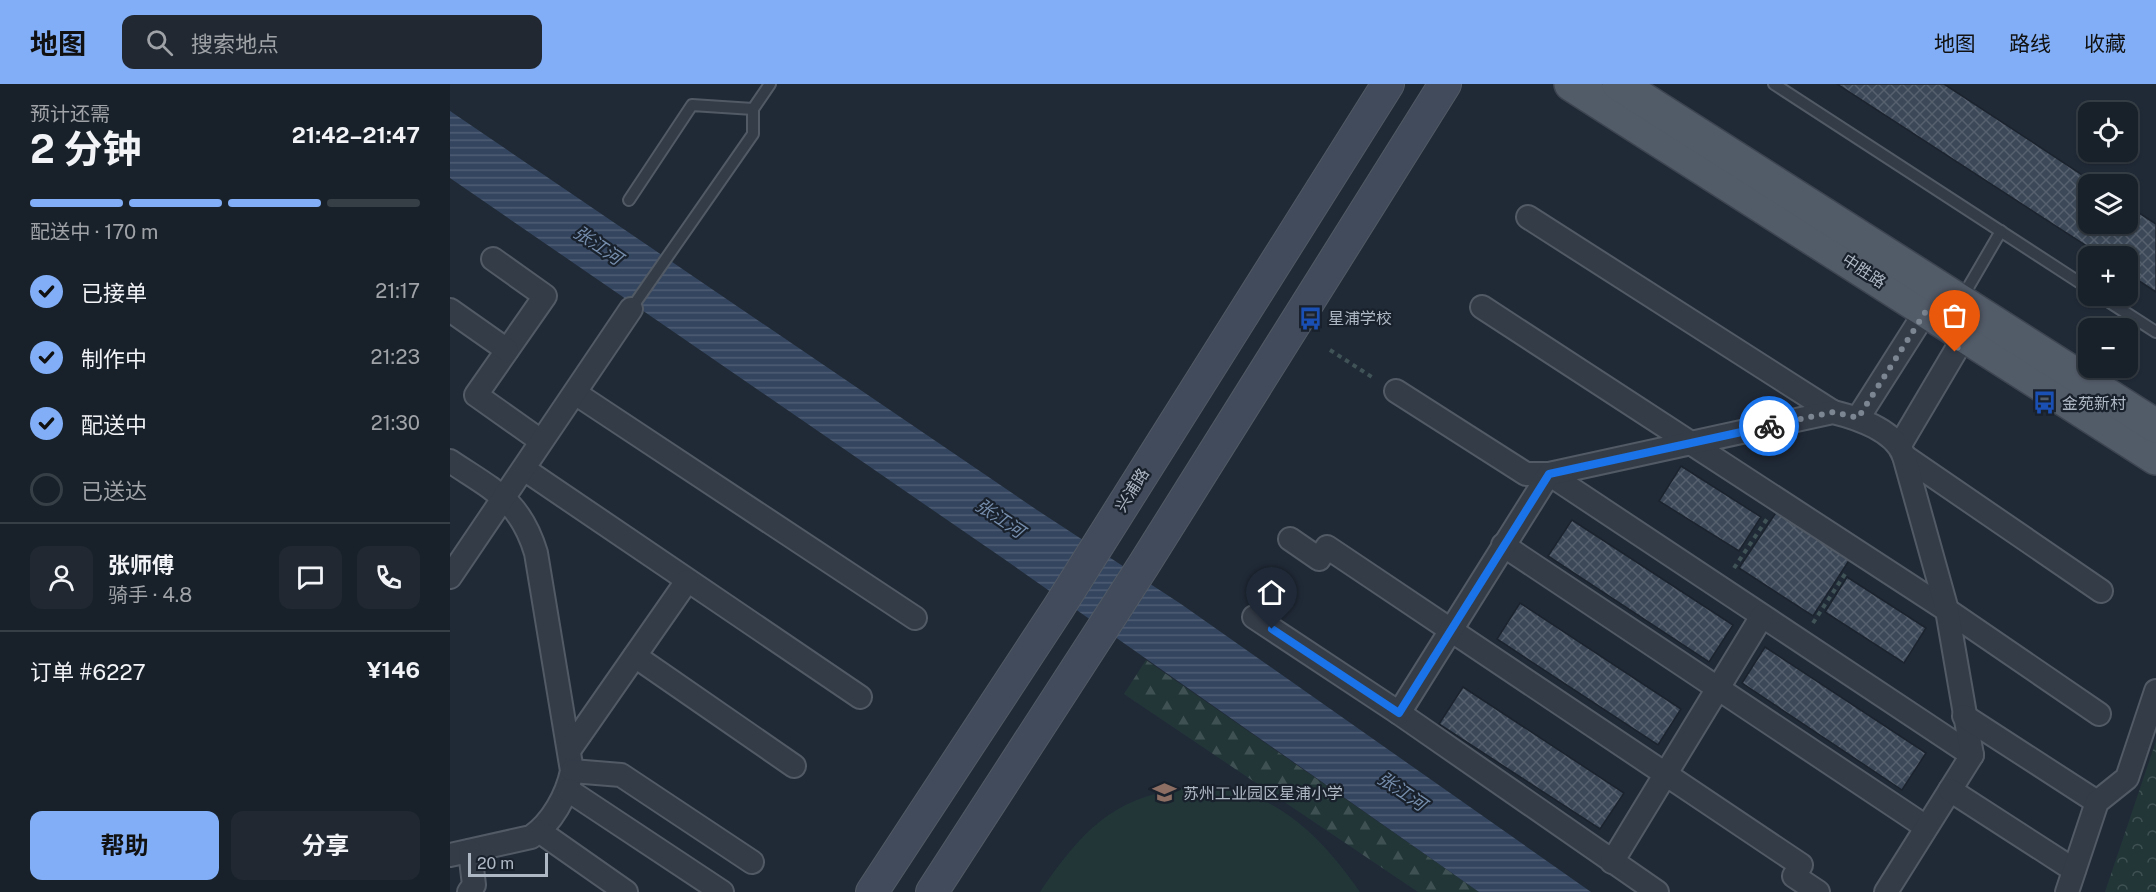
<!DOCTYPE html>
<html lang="zh">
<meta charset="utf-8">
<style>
body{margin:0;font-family:"Public Sans","Noto Sans SC",sans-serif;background:#212831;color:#f1f3f6;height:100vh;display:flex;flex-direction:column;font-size:22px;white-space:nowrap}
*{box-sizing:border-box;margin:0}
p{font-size:20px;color:#9fa3a8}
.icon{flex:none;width:33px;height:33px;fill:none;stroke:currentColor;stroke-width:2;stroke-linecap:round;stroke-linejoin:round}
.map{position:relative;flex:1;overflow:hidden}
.drawer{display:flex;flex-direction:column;background:#182029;width:450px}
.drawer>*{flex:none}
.buttons{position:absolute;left:1628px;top:18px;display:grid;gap:12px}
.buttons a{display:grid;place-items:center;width:60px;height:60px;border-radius:12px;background:#182029;box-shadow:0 2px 4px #0004,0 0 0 2px #363e46;font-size:30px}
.scale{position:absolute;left:18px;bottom:15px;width:80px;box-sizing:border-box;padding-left:6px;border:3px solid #aeb7c4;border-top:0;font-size:16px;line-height:21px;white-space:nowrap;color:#aeb7c4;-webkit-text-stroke:4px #19212c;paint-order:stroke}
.pin{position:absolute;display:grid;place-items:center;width:51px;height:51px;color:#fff;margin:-62px -26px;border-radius:50% 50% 50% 0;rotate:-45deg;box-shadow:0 0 6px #0007}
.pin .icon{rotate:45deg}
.courier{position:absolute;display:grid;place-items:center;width:60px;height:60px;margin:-30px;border:4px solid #1a73e8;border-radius:50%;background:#fff;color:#222;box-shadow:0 2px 8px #0007}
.overview em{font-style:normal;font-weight:700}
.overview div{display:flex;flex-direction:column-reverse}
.overview{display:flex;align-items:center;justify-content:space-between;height:102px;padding:0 30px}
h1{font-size:39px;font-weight:700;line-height:45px}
.bar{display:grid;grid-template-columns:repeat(4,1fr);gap:9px 6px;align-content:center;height:72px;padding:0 30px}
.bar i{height:8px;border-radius:4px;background:#363e46}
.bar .selected{background:#81aef6}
.bar p{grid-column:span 4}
.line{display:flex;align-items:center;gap:15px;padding:0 30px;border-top:2px solid #363e46}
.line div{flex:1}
.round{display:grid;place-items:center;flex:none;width:63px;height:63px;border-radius:12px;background:#212831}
ol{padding:0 30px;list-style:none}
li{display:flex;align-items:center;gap:18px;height:66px}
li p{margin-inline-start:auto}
li .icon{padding:6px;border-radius:50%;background:#81aef6;color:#111;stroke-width:4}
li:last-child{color:#9fa3a8}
li i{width:33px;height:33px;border:3px solid #363e46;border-radius:50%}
.action{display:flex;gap:12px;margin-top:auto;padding:12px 30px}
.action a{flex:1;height:69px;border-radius:12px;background:#81aef6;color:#111;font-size:24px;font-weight:700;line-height:69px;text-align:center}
.action a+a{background:#212831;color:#f1f3f6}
header{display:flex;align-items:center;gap:36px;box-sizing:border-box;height:84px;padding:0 30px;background:#81aef6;color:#111}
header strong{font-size:28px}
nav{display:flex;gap:33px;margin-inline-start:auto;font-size:21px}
.search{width:420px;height:54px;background:#212831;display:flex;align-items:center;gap:15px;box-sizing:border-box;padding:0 21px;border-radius:12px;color:#9fa3a8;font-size:22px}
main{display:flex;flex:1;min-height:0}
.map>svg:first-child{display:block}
.forest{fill:url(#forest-firs)}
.park{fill:url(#park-crowns)}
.pitch{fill:#223638}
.water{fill:url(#water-rules)}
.building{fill:url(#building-cross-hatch);stroke:#1b232e;stroke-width:1.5}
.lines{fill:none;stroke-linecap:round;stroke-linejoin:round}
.lane-casing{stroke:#515a65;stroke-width:14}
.street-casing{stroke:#515a65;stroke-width:26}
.secondary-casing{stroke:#515a65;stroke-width:34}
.primary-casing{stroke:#3d4551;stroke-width:36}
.path{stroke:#405356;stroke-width:4;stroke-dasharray:4.5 4.5;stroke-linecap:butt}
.lane{stroke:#343c48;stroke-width:10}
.street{stroke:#343c48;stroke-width:22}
.secondary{stroke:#424b5b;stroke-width:32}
.primary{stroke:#525b68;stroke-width:33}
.done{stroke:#7c8693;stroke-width:6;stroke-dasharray:0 10.8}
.route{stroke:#1a73e8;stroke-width:8}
.labels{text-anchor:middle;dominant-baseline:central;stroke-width:4.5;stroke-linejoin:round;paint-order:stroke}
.street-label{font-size:16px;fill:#aeb7c4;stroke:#19212c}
.poi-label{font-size:16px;fill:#aeb7c4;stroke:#19212c;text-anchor:start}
.water-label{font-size:18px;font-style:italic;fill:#768ead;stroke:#19212c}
</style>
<header>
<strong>地图</strong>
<div class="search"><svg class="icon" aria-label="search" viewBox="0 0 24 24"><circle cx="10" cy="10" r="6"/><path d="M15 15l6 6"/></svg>搜索地点</div>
<nav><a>地图</a><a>路线</a><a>收藏</a></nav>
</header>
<main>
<section class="drawer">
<div class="overview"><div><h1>2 分钟</h1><p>预计还需</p></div><em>21:42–21:47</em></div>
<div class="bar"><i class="selected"></i><i class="selected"></i><i class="selected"></i><i></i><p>配送中 · 170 m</p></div>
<ol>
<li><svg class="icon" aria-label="check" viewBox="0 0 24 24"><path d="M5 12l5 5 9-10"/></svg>已接单<p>21:17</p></li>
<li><svg class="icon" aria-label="check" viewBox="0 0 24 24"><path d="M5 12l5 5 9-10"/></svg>制作中<p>21:23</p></li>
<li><svg class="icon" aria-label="check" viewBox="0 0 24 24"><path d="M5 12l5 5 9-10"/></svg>配送中<p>21:30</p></li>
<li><i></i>已送达</li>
</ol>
<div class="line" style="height:108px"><a class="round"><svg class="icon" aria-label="person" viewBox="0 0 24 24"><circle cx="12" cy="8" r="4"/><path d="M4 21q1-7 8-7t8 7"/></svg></a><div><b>张师傅</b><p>骑手 · 4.8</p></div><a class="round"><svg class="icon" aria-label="chat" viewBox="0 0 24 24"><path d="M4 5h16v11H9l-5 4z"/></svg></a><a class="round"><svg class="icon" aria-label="phone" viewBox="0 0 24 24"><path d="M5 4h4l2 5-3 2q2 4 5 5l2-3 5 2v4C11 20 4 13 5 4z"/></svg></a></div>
<div class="line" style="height:78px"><div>订单 #6227</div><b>¥146</b></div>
<div class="action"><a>帮助</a><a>分享</a></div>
</section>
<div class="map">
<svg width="1706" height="808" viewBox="0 0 1706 808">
<defs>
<pattern id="forest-firs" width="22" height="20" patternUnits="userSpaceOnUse" patternTransform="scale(1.5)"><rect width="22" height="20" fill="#223638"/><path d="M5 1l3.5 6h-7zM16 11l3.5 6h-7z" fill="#405153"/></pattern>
<pattern id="park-crowns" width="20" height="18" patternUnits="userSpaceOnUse" patternTransform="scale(1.5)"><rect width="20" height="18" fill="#223638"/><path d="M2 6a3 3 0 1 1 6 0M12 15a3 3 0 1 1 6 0" fill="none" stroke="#405153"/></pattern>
<pattern id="water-rules" width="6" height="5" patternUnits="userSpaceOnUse" patternTransform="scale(1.5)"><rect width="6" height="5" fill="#34455f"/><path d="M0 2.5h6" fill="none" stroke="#4f5e74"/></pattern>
<pattern id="building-cross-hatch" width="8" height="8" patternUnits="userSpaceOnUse" patternTransform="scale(1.5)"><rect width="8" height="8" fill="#3c4857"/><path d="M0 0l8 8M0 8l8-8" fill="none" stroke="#56606e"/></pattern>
</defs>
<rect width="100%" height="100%" fill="#202a37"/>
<!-- forest -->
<path class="forest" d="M696,576L1029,808H968L674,610Z"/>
<!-- park -->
<path class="park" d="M1706,657V808H1655Z"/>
<!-- pitch -->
<path class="pitch" d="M762,701C776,705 793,707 806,713C851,732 883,769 910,808H590C639,736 672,707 762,701Z"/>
<!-- water -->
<path class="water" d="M0,27L587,426L731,520L1141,808H1029L554,475L0,94Z"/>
<!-- building -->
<g class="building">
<path d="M1387,0H1494L1646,100H1638V140H1677V121L1706,140V208L1677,189V172H1652Z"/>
<path d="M1231,382L1311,433L1289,467L1209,417Z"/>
<path d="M1327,427L1400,475L1363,532L1289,484Z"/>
<path d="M1122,436L1283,541L1259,578L1098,472Z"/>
<path d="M1397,493L1476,544L1454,579L1375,528Z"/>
<path d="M1070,519L1231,625L1208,661L1047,555Z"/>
<path d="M1315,563L1476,669L1452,706L1292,599Z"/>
<path d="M1013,603L1174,709L1150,745L989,640Z"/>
</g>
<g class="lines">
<defs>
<g id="lane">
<path d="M1324,0L1638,204"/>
<path d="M179,116L242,21L303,25"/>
<path d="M1650,212L1706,248"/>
<path d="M1512,214L1551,147"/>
<path d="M181,225L303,50V25L320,0"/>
</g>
<g id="street">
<path d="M1078,133L1383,328"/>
<path d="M43,175L95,212L26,311L91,357"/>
<path d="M1032,223L1497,526L1649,630"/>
<path d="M0,226L57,266"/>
<path d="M946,307L1076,390H1099L1522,671"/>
<path d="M125,309L465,534"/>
<path d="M1408,334L1476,227L1489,223"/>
<path d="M1450,361L1515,251L1513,239"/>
<path d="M1454,372L1651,507"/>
<path d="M0,377C43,406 70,416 86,469L122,687C117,711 102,739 81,753L0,771"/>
<path d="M74,385L410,613"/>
<path d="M840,455L869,475L877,463L1351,781L1344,792L1368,808"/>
<path d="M1053,461L1476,743"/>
<path d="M0,493L181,225"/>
<path d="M804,533L949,629L1207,808"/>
<path d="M185,572L344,682"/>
<path d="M949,629L1099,390L1383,328C1408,334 1445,347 1454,372L1497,526L1522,671L1436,808"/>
<path d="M1514,632L1647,718"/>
<path d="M120,665L237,497"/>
<path d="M122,687L171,691L302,778"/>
<path d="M118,706L272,808"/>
<path d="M1500,706L1624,786"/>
<path d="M89,747L176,808"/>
<path d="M1162,778L1312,532"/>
<path d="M19,808L24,801L20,767"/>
<path d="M1617,808L1647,718L1677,694L1706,607"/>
</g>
<g id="secondary">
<path d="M422,808L609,523L938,0"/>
<path d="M482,808L693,482L995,0"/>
</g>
<g id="primary">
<path d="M1121,0L1706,374"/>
<path d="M1169,0L1706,342"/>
</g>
</defs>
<!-- lane casing -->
<use href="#lane" class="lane-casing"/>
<!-- street casing -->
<use href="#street" class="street-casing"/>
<!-- secondary casing -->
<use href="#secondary" class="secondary-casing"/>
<!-- primary casing -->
<use href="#primary" class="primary-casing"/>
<!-- path -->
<g class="path">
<path d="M880,266L925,295"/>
<path d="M1284,484L1317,435"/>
<path d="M1363,539L1397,487"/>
</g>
<!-- lane -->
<use href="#lane" class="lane"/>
<!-- street -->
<use href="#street" class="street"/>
<!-- secondary -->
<use href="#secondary" class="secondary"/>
<!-- primary -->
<use href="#primary" class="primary"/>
</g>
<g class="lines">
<!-- done -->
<path class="done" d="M1319,342L1383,328L1408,334L1476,227L1510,217L1515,251L1505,268"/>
<!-- route -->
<path class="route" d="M822,545L949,629L1099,390L1319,342"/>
</g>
<!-- icons -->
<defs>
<symbol id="bus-bare" viewBox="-9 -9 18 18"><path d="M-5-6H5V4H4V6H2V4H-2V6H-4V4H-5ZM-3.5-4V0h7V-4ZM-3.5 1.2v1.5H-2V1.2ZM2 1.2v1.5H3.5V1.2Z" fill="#1a4fb4" stroke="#19212c" stroke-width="2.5" paint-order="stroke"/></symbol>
<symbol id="school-bare" viewBox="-9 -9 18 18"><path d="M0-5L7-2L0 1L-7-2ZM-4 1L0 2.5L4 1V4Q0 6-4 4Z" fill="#8d6e63" stroke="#19212c" stroke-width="2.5" paint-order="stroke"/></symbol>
</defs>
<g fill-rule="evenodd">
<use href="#bus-bare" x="844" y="218" width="33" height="33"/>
<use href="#bus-bare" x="1578" y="302" width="33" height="33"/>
<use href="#school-bare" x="698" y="692" width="33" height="33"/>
</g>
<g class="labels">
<!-- street labels -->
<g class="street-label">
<text transform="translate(1414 187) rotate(33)">中胜路</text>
<text transform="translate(682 406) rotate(-58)">兴浦路</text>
</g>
<!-- poi labels -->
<g class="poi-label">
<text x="878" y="234">星浦学校</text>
<text x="1612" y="319">金苑新村</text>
<text x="733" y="709">苏州工业园区星浦小学</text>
</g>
<!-- water labels -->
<g class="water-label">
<text transform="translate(148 161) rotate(34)">张江河</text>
<text transform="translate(550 434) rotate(34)">张江河</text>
<text transform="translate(952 707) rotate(34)">张江河</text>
</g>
</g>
</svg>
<div class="buttons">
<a><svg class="icon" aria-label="locate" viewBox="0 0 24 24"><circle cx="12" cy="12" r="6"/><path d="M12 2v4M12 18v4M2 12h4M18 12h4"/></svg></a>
<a><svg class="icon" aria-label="layers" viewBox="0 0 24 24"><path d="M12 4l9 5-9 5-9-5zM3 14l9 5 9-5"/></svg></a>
<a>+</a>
<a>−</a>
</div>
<div class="scale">20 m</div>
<div class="pin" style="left:1505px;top:268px;background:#ea580c"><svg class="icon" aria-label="bag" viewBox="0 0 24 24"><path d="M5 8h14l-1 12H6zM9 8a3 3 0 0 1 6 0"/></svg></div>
<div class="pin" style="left:822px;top:545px;background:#1f2937"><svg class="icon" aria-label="home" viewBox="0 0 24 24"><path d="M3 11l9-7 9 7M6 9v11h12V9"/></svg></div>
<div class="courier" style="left:1319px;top:342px"><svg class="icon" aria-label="bike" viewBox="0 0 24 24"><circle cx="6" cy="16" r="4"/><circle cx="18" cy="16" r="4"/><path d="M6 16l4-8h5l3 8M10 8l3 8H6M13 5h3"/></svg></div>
</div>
</main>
